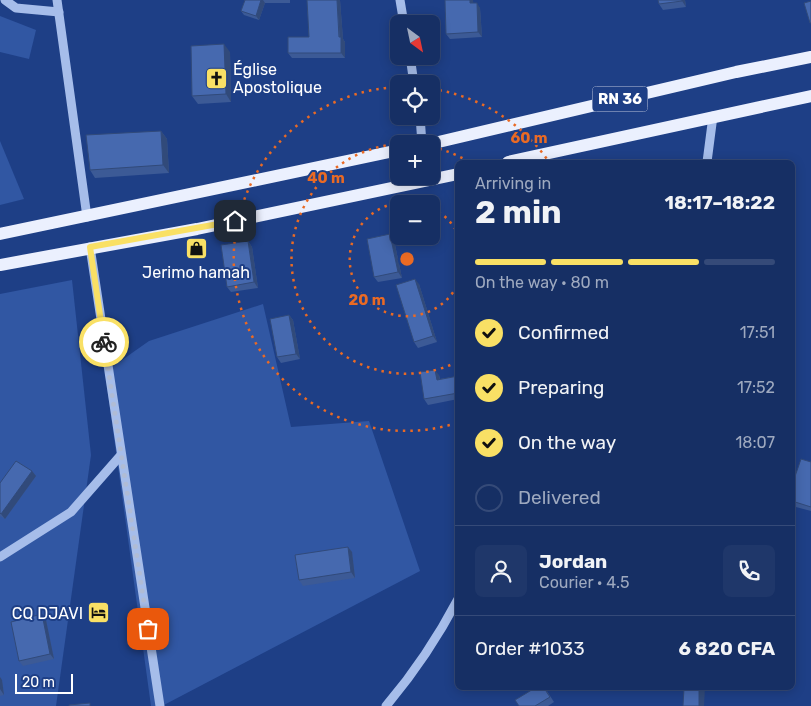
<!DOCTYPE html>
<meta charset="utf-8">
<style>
body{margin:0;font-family:Rubik,sans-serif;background:#1f376a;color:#f1f3f6;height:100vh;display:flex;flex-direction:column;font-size:19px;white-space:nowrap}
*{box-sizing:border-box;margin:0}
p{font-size:16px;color:#9ea9bf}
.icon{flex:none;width:28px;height:28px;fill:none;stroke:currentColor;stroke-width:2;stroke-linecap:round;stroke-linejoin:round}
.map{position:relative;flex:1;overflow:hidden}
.details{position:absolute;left:455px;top:160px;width:340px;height:530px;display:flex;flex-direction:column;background:#162f64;border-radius:8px;box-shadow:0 2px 12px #0003,0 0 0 1px #354a78}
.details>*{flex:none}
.needle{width:32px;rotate:147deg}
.buttons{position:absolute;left:390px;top:15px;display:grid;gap:10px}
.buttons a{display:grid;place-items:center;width:50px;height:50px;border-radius:8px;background:#162f64;box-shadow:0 2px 12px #0003,0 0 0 1px #354a78;font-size:25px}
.scale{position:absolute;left:15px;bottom:12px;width:58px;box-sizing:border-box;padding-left:5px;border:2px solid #fff;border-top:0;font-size:14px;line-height:18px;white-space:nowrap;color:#fff;-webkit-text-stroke:4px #1e3f86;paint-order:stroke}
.pin{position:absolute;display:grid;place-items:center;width:42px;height:42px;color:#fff;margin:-21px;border-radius:10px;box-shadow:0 2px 8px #0006}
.courier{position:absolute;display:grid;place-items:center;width:50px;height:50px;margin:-25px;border:4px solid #f9e065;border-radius:50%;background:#fff;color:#222;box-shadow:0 1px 6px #0007}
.summary em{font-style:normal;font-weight:700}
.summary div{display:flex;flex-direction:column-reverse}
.summary{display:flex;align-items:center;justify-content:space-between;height:85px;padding:0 20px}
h1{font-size:32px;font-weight:700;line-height:38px}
.bar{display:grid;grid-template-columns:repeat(4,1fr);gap:8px 5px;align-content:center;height:60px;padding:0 20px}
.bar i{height:6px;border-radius:4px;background:#354a78}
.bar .selected{background:#f9e065}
.bar p{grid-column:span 4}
.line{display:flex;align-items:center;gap:12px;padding:0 20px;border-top:1px solid #354a78}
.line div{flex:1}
.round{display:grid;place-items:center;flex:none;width:52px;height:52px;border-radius:8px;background:#1f376a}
ol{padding:0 20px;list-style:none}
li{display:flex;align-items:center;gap:15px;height:55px}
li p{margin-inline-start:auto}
li .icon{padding:5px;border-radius:50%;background:#f9e065;color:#111;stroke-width:4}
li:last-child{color:#9ea9bf}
li i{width:28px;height:28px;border:2px solid #354a78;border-radius:50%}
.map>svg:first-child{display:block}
.green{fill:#3157a3}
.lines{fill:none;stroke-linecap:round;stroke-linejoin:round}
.minor{stroke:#a6bdea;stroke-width:9}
.major{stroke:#ebf0fe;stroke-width:12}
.wall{fill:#3c5a96}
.shaded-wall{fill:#314a7a}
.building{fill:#4669af;stroke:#314a7a}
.done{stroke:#b0bcd5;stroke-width:5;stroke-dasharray:0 9}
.route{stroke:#f9e065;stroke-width:6}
.ring{fill:none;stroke:#ea6a24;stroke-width:2.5;stroke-dasharray:2.5 5}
.labels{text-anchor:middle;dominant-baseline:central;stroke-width:4;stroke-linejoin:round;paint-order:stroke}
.shield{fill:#1e3f86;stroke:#bcc5db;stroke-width:1}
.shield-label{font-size:15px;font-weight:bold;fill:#fff}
.poi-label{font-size:16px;fill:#fff;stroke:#1e3f86;text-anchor:start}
.centre{fill:#ea6a24;stroke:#1e3f86;stroke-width:2.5}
.ring-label{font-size:15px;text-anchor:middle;font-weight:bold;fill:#ea6a24;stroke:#1e3f86;stroke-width:4;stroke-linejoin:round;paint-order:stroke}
</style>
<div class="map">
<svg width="811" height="706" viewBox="0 0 811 706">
<rect width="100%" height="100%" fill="#1e3f86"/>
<!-- green -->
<g class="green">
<path d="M0,16L36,30L29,59L0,52Z"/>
<path d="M0,141L24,199L0,205Z"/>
<path d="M72,280L91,455L56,706H0V294Z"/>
<path d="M263,304L291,427L369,421L420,571L162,706H151L105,372L149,341Z"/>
</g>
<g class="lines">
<!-- minor -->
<g class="minor">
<path d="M5,0L16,8L59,12"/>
<path d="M57,0L87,217"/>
<path d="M400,0L404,24"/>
<path d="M410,56L414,84"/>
<path d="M420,116L422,144"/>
<path d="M707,162L713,116"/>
<path d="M90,247L160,706"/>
<path d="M0,557L71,512L121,455"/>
<path d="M386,706C414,673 438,637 458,599"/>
</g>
<!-- major -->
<g class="major">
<path d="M430,144L736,72L811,57"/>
<path d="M508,162L811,96"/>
<path d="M0,234L399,150"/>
<path d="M0,265L197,229L458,174"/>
</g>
</g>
<!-- wall -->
<g class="wall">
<path d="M245,0H290V3H265L259,20L244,15L241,11Z"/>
<path d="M307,0H340L343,39L345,42V58H292L288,53L309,37Z"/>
<path d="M445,0H473V3L480,8L482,37L450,39L446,34Z"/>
<path d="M658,0H685L686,7L663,10L659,4Z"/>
<path d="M230,52L231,102L198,104L192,96Z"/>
<path d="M161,131L167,139L169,173L95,178L90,170Z"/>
<path d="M394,240L402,278L378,282L374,277Z"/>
<path d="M248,241L252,247L258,288L231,292L227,287Z"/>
<path d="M419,284L437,342L418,348L414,342Z"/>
<path d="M289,315L293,320L300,359L281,363L277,357Z"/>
<path d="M439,375L440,379L458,376V399L428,405L424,399Z"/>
<path d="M811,462V511L792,506V485Z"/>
<path d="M32,471L36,476L5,519L0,516V483Z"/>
<path d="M348,547L352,552L355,578L303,586L299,580Z"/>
<path d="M46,620L54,659L23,666L19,661Z"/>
<path d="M0,677L2,680L4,695L0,696Z"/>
<path d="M545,688L554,702L548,706H519Z"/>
</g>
<!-- shaded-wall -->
<g class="shaded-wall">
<path d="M261,0H263L265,3L259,20L256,16Z"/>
<path d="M337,0H340L343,39L345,42V58L341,53Z"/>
<path d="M470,0H473L474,9L470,3Z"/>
<path d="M682,0H685L686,7L682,1Z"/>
<path d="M477,3L480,8L482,37L478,32Z"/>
<path d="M224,44L230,52L231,102L226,94Z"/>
<path d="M161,131L167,139L169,173L163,165Z"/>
<path d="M390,234L394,240L402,278L398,272Z"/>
<path d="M248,241L252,247L258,288L254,282Z"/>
<path d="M415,279L419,284L437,342L433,336Z"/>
<path d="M289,315L293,320L300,359L296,354Z"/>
<path d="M435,370L439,375L441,385L437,380Z"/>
<path d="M32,471L36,476L5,519L1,514Z"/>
<path d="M348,547L352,552L355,578L351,572Z"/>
<path d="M42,614L46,620L54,659L50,654Z"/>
<path d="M0,677L2,680L4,695L0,689Z"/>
<path d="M699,688H705L704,706H699Z"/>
</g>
<!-- building -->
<g class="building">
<path d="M245,0H261L256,16L241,11Z"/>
<path d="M307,0H337L339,37H341V53H288V37H309Z"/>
<path d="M445,0H470V3H477L478,32L446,34Z"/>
<path d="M658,0H682V1L659,4Z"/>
<path d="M811,1V23H810L804,3Z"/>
<path d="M224,44L226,94L192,96L191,46Z"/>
<path d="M161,131L163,165L90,170L86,135Z"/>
<path d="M390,234L398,272L374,277L367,239Z"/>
<path d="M248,241L254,282L227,287L221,245Z"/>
<path d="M415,279L433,336L414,342L396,285Z"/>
<path d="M289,315L296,354L277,357L270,319Z"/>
<path d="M435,370L437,380L458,376V393L424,399L420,372Z"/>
<path d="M801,459L811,462V507L792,501V485Z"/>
<path d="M16,461L32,471L1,514L0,513V483Z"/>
<path d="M348,547L351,572L299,580L295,555Z"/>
<path d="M42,614L50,654L19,661L11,622Z"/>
<path d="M535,688H544L550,697L535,706H519L515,700Z"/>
<path d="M684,688H699V706H683Z"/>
<path d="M90,703V706H69V705Z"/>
</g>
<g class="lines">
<!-- done -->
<path class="done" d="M104,342L148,629"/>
<!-- route -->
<path class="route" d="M104,342L90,247L235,221"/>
</g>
<!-- distance rings -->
<g class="ring">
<path d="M457 286A57 57 0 1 1 421 204M432 208A57 57 0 0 1 457 232"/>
<path d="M457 362A115 115 0 1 1 398 144M432 147A115 115 0 0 1 469 162"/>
<path d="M457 423A172 172 0 1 1 398 87M432 89A172 172 0 0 1 549 162"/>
</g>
<!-- icons -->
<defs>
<symbol id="church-square" viewBox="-11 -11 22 22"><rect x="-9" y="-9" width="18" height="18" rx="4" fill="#f9e065" stroke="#1e3f86"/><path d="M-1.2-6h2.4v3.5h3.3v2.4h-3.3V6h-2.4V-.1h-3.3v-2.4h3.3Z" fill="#111"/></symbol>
<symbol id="shop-square" viewBox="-11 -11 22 22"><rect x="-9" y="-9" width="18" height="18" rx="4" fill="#f9e065" stroke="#1e3f86"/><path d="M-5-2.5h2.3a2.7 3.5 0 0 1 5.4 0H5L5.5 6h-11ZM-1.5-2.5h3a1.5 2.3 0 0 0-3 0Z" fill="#111"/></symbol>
<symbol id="hotel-square" viewBox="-11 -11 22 22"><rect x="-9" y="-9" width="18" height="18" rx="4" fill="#f9e065" stroke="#1e3f86"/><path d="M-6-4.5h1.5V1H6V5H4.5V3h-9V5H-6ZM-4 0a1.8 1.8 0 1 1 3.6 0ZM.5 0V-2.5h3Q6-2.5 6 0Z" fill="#111"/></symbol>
</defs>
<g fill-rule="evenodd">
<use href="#church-square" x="204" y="66" width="25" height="25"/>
<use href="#shop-square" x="184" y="236" width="25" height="25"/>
<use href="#hotel-square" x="86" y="600" width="25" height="25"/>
</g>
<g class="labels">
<!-- shield labels -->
<rect class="shield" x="592.5" y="86.5" width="55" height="25" rx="4"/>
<g class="shield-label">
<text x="620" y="99">RN 36</text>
</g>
<!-- poi labels -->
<g class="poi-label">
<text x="233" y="69">Église<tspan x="233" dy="18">Apostolique</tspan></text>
<text x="196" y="272" text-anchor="middle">Jerimo hamah</text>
<text x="83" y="613" text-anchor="end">CQ DJAVI</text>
</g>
</g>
<circle cx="407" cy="259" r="8" class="centre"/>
<g class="ring-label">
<text x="529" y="143">60 m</text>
<text x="326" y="183">40 m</text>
<text x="367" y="305">20 m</text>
</g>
</svg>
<div class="buttons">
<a><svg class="needle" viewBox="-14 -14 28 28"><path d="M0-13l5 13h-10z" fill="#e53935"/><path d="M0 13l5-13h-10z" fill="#9ea9bf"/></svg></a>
<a><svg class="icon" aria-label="locate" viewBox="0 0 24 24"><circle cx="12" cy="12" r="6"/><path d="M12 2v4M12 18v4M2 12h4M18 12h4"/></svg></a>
<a>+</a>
<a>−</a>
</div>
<div class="scale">20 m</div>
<div class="pin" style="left:148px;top:629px;background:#ea580c"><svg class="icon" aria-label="bag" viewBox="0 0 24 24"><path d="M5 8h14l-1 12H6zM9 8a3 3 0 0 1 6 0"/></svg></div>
<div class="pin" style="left:235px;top:221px;background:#1f2937"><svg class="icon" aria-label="home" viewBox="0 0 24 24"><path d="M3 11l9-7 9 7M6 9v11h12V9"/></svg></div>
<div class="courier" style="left:104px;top:342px"><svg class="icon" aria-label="bike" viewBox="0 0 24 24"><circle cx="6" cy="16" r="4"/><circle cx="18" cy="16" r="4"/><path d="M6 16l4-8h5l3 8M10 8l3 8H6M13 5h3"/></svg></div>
<section class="details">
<div class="summary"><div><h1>2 min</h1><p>Arriving in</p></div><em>18:17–18:22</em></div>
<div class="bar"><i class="selected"></i><i class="selected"></i><i class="selected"></i><i></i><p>On the way · 80 m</p></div>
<ol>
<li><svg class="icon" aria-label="check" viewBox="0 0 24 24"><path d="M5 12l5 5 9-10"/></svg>Confirmed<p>17:51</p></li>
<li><svg class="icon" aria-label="check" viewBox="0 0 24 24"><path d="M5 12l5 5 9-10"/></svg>Preparing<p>17:52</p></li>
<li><svg class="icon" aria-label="check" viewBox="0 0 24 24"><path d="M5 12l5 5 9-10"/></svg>On the way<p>18:07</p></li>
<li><i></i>Delivered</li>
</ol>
<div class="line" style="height:90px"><a class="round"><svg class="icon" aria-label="person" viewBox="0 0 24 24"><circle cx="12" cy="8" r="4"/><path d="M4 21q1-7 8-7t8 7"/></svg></a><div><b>Jordan</b><p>Courier · 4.5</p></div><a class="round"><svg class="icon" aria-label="phone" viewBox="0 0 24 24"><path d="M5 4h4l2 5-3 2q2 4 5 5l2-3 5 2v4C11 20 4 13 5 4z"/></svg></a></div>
<div class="line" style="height:65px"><div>Order #1033</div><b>6 820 CFA</b></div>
</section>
</div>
